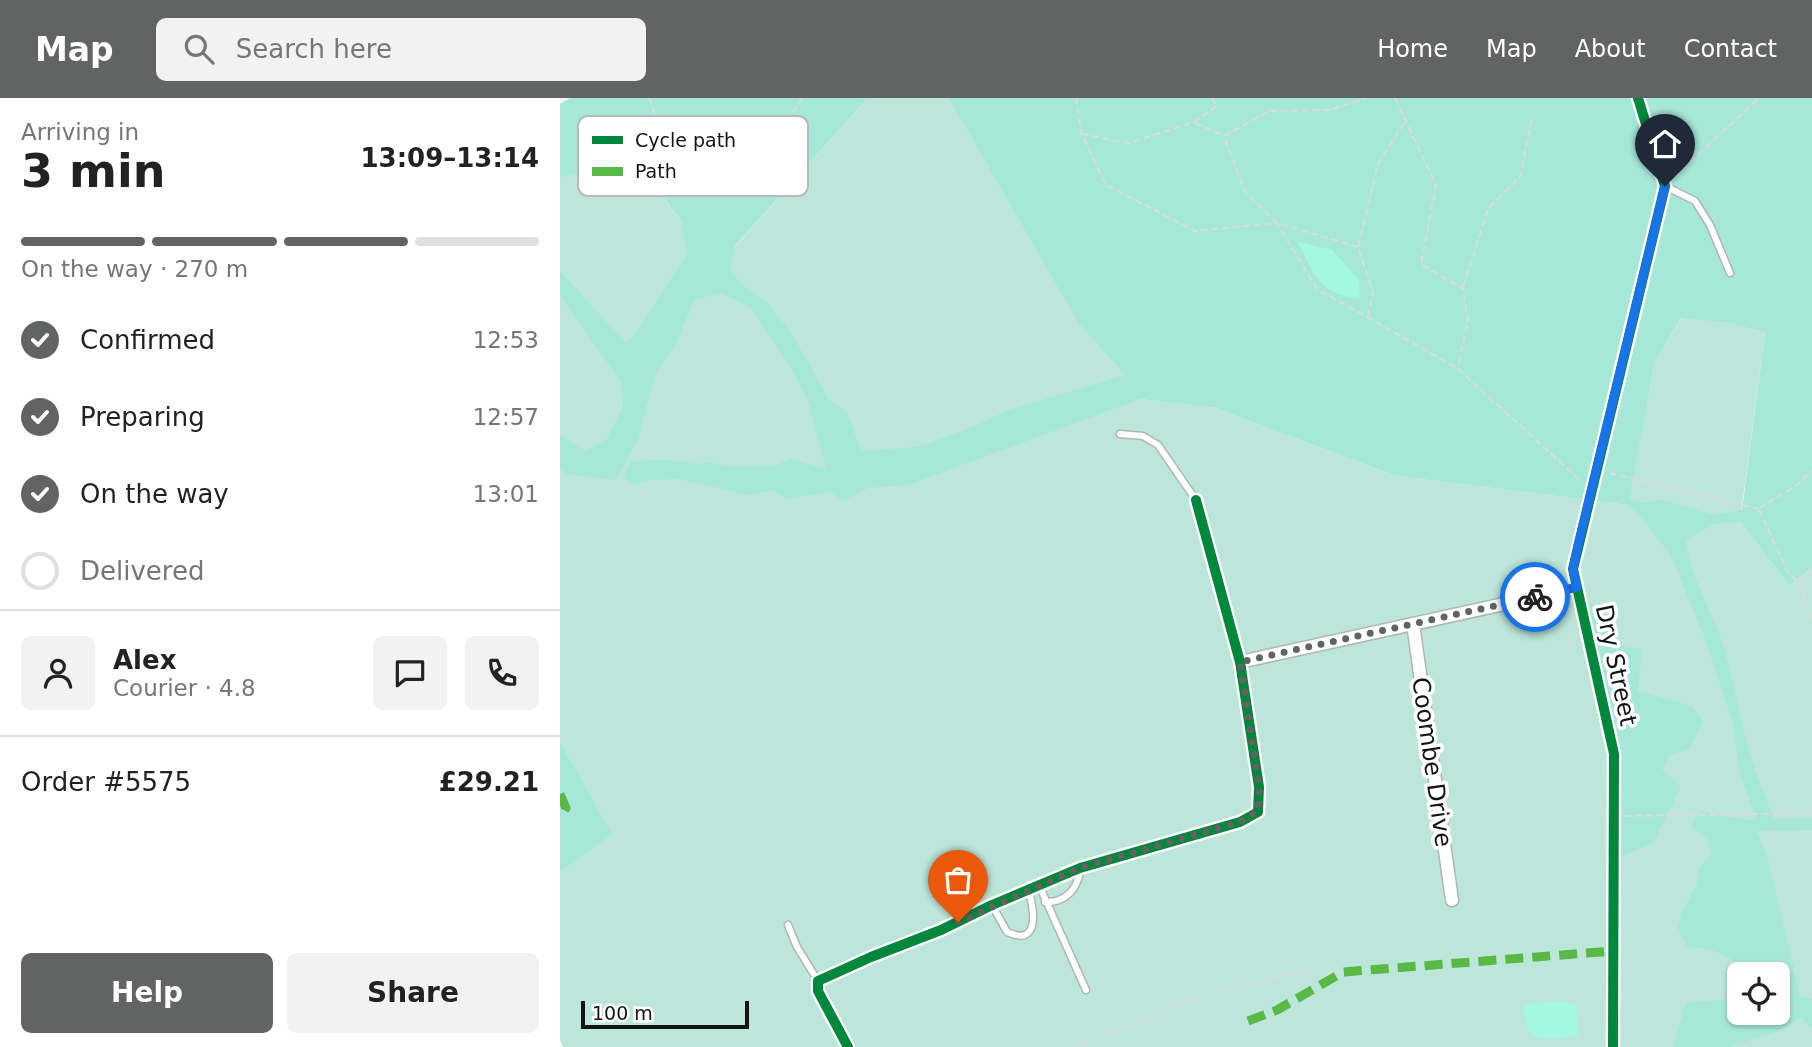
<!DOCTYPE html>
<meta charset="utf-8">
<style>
body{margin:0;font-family:"DejaVu Sans",sans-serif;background:#f2f2f2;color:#222;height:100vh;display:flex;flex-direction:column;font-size:26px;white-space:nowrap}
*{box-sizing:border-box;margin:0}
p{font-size:23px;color:#767676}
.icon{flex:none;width:38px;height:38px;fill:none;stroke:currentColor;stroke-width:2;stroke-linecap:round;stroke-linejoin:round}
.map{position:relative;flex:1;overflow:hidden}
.panel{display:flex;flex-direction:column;background:#fff;width:560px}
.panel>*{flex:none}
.fabs{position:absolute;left:1167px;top:864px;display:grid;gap:14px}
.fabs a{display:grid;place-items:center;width:63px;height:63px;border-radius:10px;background:#fff;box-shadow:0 2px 5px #0004;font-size:35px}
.scale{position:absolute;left:21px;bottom:18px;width:168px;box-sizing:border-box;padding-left:7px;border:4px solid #131414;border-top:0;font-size:19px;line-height:24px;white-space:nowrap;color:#131414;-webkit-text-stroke:5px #fff;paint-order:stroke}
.pin{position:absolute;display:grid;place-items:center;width:60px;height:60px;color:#fff;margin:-72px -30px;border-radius:50% 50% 50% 0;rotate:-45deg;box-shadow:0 0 7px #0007}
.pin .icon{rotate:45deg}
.courier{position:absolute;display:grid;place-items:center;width:70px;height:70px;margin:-35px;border:5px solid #1a73e8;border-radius:50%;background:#fff;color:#222;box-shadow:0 2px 9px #0007}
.summary em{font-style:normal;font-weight:700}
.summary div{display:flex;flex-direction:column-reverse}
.summary{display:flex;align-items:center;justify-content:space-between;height:119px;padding:0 21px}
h1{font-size:46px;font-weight:700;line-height:52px}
.bar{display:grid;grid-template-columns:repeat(4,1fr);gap:10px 7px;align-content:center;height:84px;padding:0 21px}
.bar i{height:9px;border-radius:5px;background:#e0e0e0}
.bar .current{background:#626363}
.bar p{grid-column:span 4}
.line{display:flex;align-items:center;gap:18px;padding:0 21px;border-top:2px solid #e0e0e0}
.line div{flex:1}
.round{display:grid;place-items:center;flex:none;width:74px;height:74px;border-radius:10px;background:#f2f2f2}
ol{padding:0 21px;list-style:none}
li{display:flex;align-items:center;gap:21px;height:77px}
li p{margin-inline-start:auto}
li .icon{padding:7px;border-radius:50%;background:#626363;color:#fff;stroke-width:4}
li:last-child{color:#767676}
li i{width:38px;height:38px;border:4px solid #e0e0e0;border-radius:50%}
.primary-button{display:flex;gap:14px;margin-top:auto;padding:14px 21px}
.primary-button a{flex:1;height:80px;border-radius:10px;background:#626363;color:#fff;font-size:28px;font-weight:700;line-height:80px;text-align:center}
.primary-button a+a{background:#f2f2f2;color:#222}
header{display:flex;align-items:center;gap:42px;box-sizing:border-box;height:98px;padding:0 35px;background:#626363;color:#fff}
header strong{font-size:33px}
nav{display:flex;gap:38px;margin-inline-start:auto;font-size:24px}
.search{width:490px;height:63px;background:#f2f2f2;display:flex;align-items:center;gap:18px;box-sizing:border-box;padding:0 24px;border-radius:10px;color:#767676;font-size:26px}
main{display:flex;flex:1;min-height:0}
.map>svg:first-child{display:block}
.green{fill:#bbe6d9;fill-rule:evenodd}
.forest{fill:#a6e8d8;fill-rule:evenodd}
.water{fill:#a4f7e2}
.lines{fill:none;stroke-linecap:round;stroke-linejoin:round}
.service-casing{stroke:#b3b5b4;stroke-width:9}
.minor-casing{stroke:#b3b5b4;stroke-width:15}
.path{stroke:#dadbdb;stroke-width:2;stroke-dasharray:7 3.5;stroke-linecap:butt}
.service{stroke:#fdfefe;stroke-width:6}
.minor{stroke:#fdfefe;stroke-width:12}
.quiet{stroke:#58b947;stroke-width:9;stroke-dasharray:18 9;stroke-linecap:butt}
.cycleway-casing{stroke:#fff;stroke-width:15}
.cycleway{stroke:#00873e;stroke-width:10}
.done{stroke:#626363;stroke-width:7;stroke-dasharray:0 12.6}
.route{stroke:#1a73e8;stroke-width:9}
.labels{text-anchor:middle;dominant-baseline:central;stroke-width:7;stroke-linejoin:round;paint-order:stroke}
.street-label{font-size:24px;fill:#131414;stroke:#fff}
.key{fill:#fff;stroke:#b8b8b8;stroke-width:2}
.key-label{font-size:19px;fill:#131414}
</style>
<header>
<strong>Map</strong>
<div class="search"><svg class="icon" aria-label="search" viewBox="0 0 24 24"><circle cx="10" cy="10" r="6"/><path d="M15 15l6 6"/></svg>Search here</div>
<nav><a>Home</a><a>Map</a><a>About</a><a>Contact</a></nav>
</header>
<main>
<section class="panel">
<div class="summary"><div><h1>3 min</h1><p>Arriving in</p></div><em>13:09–13:14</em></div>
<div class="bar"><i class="current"></i><i class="current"></i><i class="current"></i><i></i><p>On the way · 270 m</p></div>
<ol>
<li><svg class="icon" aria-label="check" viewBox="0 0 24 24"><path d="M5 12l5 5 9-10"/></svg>Confirmed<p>12:53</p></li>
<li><svg class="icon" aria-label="check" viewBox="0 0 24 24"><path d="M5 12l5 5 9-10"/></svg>Preparing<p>12:57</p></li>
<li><svg class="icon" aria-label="check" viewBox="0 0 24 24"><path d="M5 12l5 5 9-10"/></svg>On the way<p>13:01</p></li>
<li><i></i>Delivered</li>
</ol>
<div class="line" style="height:126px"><a class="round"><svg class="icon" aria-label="person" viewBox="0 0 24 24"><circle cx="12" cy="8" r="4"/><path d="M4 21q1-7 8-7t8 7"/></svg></a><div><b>Alex</b><p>Courier · 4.8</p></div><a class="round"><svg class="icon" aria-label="chat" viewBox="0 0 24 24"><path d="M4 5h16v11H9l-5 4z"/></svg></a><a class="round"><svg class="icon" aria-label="phone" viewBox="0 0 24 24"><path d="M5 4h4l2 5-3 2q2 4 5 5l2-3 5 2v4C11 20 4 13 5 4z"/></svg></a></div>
<div class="line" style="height:91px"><div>Order #5575</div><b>£29.21</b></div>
<div class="primary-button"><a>Help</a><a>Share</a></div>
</section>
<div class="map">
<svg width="1252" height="949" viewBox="0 0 1252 949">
<rect width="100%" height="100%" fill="#f4f6f5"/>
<!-- green -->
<path class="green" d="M308,0H412L580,301L655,310L836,378L1067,407L1095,264L1122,219L1169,225L1205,235L1180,423L1229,488L1252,470V949H3L0,942V774L51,735L0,643V80L71,57L156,170ZM1180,877H1218V915H1180Z"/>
<!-- forest -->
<g class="forest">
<path d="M10,0H308L175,148L170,173L183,187L209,206L233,238L269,302L287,314L301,353L357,349L401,334L449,312L565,277L518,224L389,0H1252V470L1229,488L1180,423L1154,426L1126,442C1130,481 1152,511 1163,547C1173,578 1177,610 1186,641C1193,668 1203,695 1214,721H1252V732L1197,733L1209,765L1240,898L1252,901V933L1242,919L1221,932L1168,949H1113L1126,905L1179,900L1180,915H1218V877H1189L1187,869L1150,851L1127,849L1118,830L1123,811L1137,787L1139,770L1151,756L1146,740L1130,729L1141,713L1185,722L1197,721L1180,676L1172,621L1143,536L1111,457L1080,418L1068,407L836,378L655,310L580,301L348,387L308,390L283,403L269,393L229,401L212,392L189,397L119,381L90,382L75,386L63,380L71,363L108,362L137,366L150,364L170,369L213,368L231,361L266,371L249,305L234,275L190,209L162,195L135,201L112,253L96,274L77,343L56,382L6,376L0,371V337L26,353L47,341L63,308L61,284L2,200L0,195V173L66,245L76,235L127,156L121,123L72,58L0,80V6ZM1121,220L1169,225L1205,235L1182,412L1152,417L1100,401L1086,405L1069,401L1095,264Z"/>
<path d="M1018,496L1027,501L1065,549L1082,551L1078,593L1132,608L1143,624L1129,651L1109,657L1102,672L1121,688L1093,745L1053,762L1054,656Z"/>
<path d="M0,643L52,736L0,774Z"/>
</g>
<!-- water -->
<g class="water">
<path d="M738,144L772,152L799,182L800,201C757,194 757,180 738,144Z"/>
<path d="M1004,903L1016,907L1018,938C983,941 964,949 964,906Z"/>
</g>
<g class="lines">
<defs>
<g id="service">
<path d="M1105,88L1135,103L1150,127L1170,175"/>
<path d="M560,336L583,338L598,347L636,402"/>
<path d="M479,787L526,892"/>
<path d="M485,804C505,805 518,791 520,772"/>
<path d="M432,807L447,834C481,850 474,810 468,791"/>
<path d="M228,827L237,849L258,883"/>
</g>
<g id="minor">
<path d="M853,526L892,802"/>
<path d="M680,564L1017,490"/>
<path d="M288,949L258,893V883L311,859L381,832L432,807L520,770L680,724L698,714L699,689L680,564L636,402"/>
<path d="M1053,949L1054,656L1013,471L1105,88L1078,0"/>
</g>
</defs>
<!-- service casing -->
<use href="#service" class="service-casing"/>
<!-- minor casing -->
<use href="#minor" class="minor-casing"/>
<!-- path -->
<g class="path">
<path d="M89,0L104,38L152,59L187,53L229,20L243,0"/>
<path d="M516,0L521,35L546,87L635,133L717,125L757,191L897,270L1021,383"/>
<path d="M835,0L876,87L861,166L903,191L908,222L898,269"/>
<path d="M635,25L664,38"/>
<path d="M522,36L569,45L634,24L657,8L652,0"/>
<path d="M1115,78L1199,0"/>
<path d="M798,149L717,125L685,94L664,38L709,13L770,12L806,0"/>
<path d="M903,189L928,111L960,79L972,19"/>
<path d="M808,219L813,195L798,149L818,66L845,24"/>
<path d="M1050,375L1198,411"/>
<path d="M1199,410L1237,387L1252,372"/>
<path d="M1199,412L1228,474L1239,485L1252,522"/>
<path d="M1240,484L1252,469"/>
<path d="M1065,718L1252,715"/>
<path d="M515,949L623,905L724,877L783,874"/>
</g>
<!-- service -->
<use href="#service" class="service"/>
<!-- minor -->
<use href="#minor" class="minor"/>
<!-- quiet -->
<g class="quiet">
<path d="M0,696L6,710L0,720"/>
<path d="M688,923L717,912L783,874L1053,853"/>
</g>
<defs>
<g id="cycleway">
<path d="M288,949L258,893V883L311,859L381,832L432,807L520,770L680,724L698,714L699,689L680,564L636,402"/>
<path d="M1053,949L1054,656L1013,471L1105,88L1078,0"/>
</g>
</defs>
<!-- cycleway casing -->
<use href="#cycleway" class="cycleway-casing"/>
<!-- cycleway -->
<use href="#cycleway" class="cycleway"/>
</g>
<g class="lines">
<!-- done -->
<path class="done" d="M398,824L520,770L680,724L698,713L699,689L680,564L975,499"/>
<!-- route -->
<path class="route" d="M975,499L1017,489L1013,471L1018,447L1105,88"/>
</g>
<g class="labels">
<!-- street labels -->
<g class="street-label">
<text transform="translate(1056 567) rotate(78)">Dry Street</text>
<text transform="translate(872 664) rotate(82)">Coombe Drive</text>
</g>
</g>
<!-- legend -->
<rect x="18" y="18" width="230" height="80" rx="10" class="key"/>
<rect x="32" y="38" width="31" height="8" fill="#00873e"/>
<rect x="32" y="69" width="31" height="9" fill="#58b947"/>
<g class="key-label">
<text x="75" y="49">Cycle path</text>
<text x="75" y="80">Path</text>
</g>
</svg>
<div class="fabs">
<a><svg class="icon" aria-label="locate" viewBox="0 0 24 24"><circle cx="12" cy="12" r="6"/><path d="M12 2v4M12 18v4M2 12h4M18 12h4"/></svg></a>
</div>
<div class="scale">100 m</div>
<div class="pin" style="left:398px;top:824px;background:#ea580c"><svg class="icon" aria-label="bag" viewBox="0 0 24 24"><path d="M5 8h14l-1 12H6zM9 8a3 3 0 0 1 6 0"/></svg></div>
<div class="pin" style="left:1105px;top:88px;background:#1f2937"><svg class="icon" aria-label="home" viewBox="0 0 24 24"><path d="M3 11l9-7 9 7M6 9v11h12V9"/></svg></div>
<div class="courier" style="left:975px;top:499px"><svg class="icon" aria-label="bike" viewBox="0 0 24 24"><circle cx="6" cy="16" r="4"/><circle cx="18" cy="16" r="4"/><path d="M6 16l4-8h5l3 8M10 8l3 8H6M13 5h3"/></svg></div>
</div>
</main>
